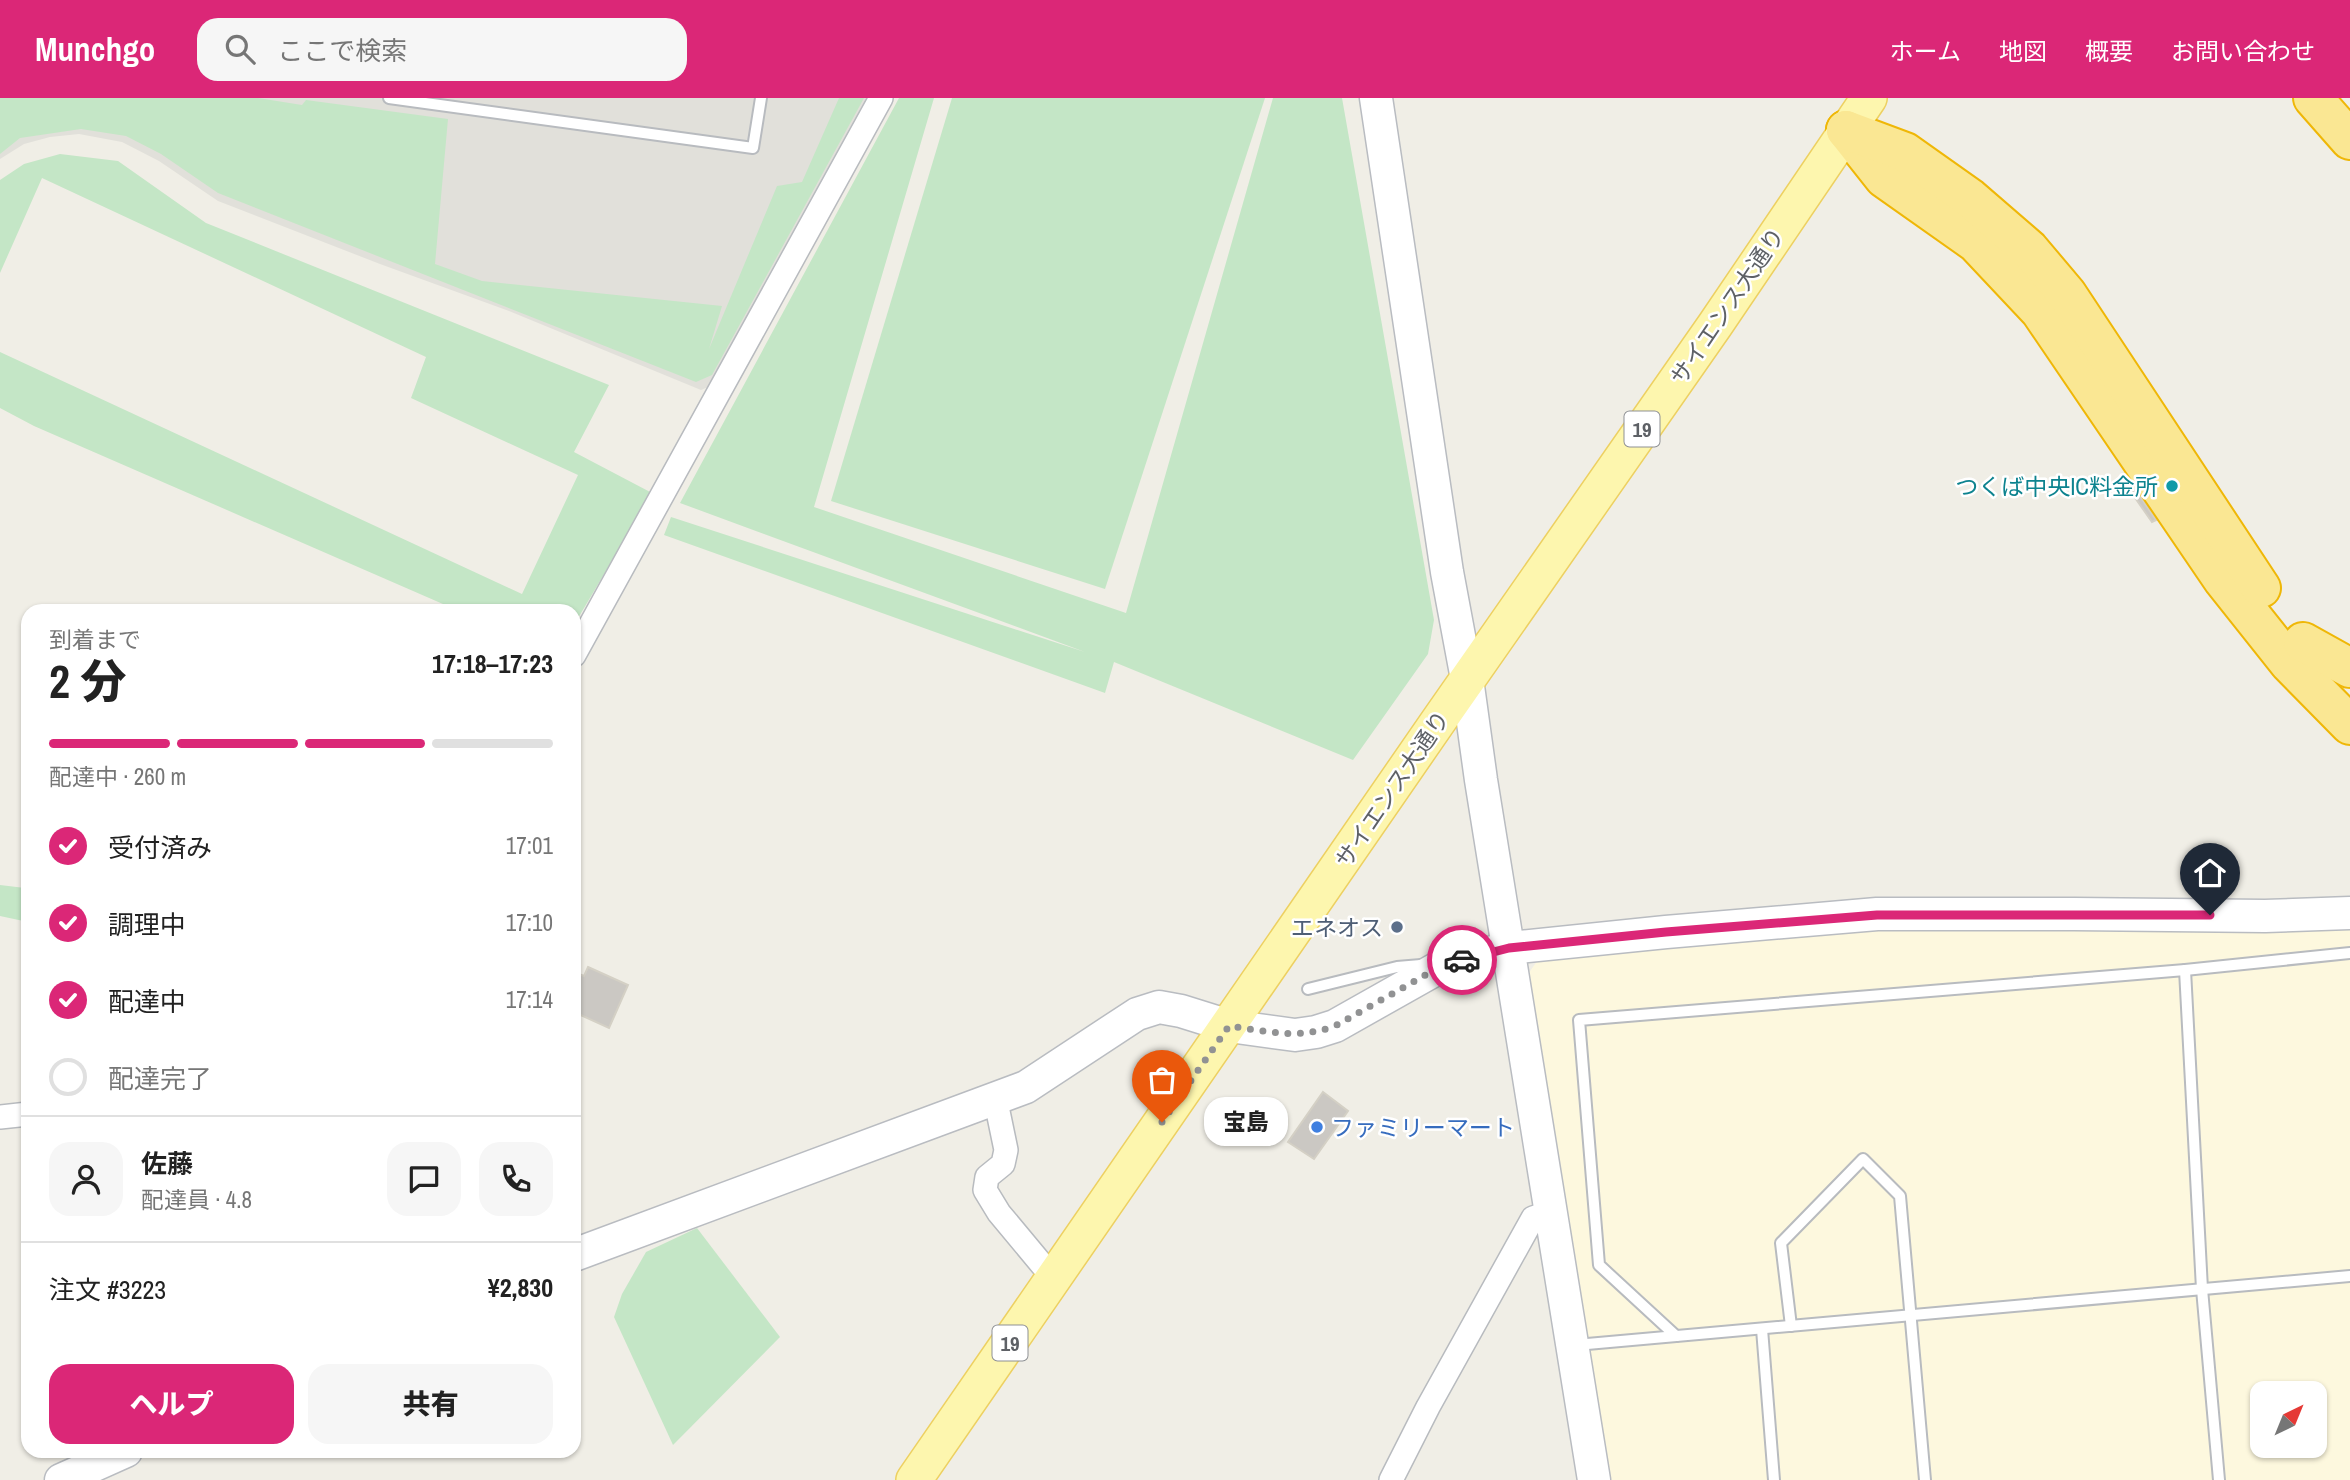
<!DOCTYPE html>
<html lang="ja">
<meta charset="utf-8">
<style>
body{margin:0;font-family:"Archivo Narrow","Noto Sans JP",sans-serif;background:#f6f6f6;color:#222;height:100vh;display:flex;flex-direction:column;font-size:26px;white-space:nowrap}
*{box-sizing:border-box;margin:0}
p{font-size:23px;color:#767676}
.icon{flex:none;width:38px;height:38px;fill:none;stroke:currentColor;stroke-width:2;stroke-linecap:round;stroke-linejoin:round}
.map{position:relative;flex:1;overflow:hidden}
.panel{position:absolute;left:21px;top:506px;width:560px;height:854px;display:flex;flex-direction:column;background:#fff;border-radius:21px;box-shadow:0 2px 5px #0004}
.panel>*{flex:none}
.needle{width:46px;rotate:43deg}
.controls{position:absolute;left:2250px;top:1283px;display:grid;gap:14px}
.controls a{display:grid;place-items:center;width:77px;height:77px;border-radius:14px;background:#fff;box-shadow:0 2px 5px #0004;font-size:35px}
.pin{position:absolute;display:grid;place-items:center;width:60px;height:60px;color:#fff;margin:-72px -30px;border-radius:50% 50% 50% 0;rotate:-45deg;box-shadow:0 0 7px #0007}
.pin .icon{rotate:45deg}
.courier{position:absolute;display:grid;place-items:center;width:70px;height:70px;margin:-35px;border:5px solid #db2777;border-radius:50%;background:#fff;color:#222;box-shadow:0 2px 9px #0007}
.bubble{position:absolute;height:49px;border-radius:21px;background:#fff;box-shadow:0 2px 5px #0004;font-size:23px;font-weight:800;line-height:49px;text-align:center}
.overview em{font-style:normal;font-weight:800}
.overview div{display:flex;flex-direction:column-reverse}
.overview{display:flex;align-items:center;justify-content:space-between;height:119px;padding:0 28px}
h1{font-size:46px;font-weight:800;line-height:52px}
.bar{display:grid;grid-template-columns:repeat(4,1fr);gap:10px 7px;align-content:center;height:84px;padding:0 28px}
.bar i{height:9px;border-radius:5px;background:#e0e0e0}
.bar .active{background:#db2777}
.bar p{grid-column:span 4}
.line{display:flex;align-items:center;gap:18px;padding:0 28px;border-top:2px solid #e0e0e0}
.line div{flex:1}
.round{display:grid;place-items:center;flex:none;width:74px;height:74px;border-radius:21px;background:#f6f6f6}
ol{padding:0 28px;list-style:none}
li{display:flex;align-items:center;gap:21px;height:77px}
li p{margin-inline-start:auto}
li .icon{padding:7px;border-radius:50%;background:#db2777;color:#fff;stroke-width:4}
li:last-child{color:#767676}
li i{width:38px;height:38px;border:4px solid #e0e0e0;border-radius:50%}
.cta{display:flex;gap:14px;margin-top:auto;padding:14px 28px}
.cta a{flex:1;height:80px;border-radius:21px;background:#db2777;color:#fff;font-size:28px;font-weight:800;line-height:80px;text-align:center}
.cta a+a{background:#f6f6f6;color:#222}
header{display:flex;align-items:center;gap:42px;box-sizing:border-box;height:98px;padding:0 35px;background:#db2777;color:#fff}
header strong{font-size:33px}
nav{display:flex;gap:38px;margin-inline-start:auto;font-size:24px}
.search{width:490px;height:63px;background:#f6f6f6;display:flex;align-items:center;gap:18px;box-sizing:border-box;padding:0 24px;border-radius:21px;color:#767676;font-size:26px}
.map>svg:first-child{display:block}
.commercial{fill:#fdf8de;fill-rule:evenodd}
.industrial{fill:#e1e0da}
.green{fill:#c4e6c6}
.building{fill:#cbc8c3;stroke:#d4d0c5;stroke-width:2}
.lines{fill:none;stroke-linecap:round;stroke-linejoin:round}
.lane-casing{stroke:#b8bbbf;stroke-width:14}
.street-casing{stroke:#b8bbbf;stroke-width:26}
.secondary-casing{stroke:#b9bcc1;stroke-width:35}
.primary-casing{stroke:#edd061;stroke-width:38}
.highway-casing{stroke:#efb707;stroke-width:42}
.lane{stroke:#fff;stroke-width:10}
.street{stroke:#fff;stroke-width:23}
.secondary{stroke:#fff;stroke-width:32}
.primary{stroke:#fdf6ae;stroke-width:35}
.highway{stroke:#fae793;stroke-width:38}
.done{stroke:#919293;stroke-width:7;stroke-dasharray:0 12.6}
.route{stroke:#db2777;stroke-width:9}
.culture-dot{fill:#0f9aa8;stroke:#fff;stroke-width:2.5}
.service-dot{fill:#5c6f8a;stroke:#fff;stroke-width:2.5}
.shop-dot{fill:#3f7fe0;stroke:#fff;stroke-width:2.5}
.labels{text-anchor:middle;dominant-baseline:central;stroke-width:5;stroke-linejoin:round;paint-order:stroke}
.shield{fill:#fff;stroke:#8e9094;stroke-width:2}
.shield-label{font-size:21px;font-weight:bold;fill:#5e6166}
.street-label{font-size:23px;fill:#5e6166;stroke:#fff}
.culture-label{font-size:23px;fill:#0d838f;stroke:#fff;text-anchor:end}
.service-label{font-size:23px;fill:#4e5e75;stroke:#fff;text-anchor:end}
.shop-label{font-size:23px;fill:#366cbe;stroke:#fff;text-anchor:start}
</style>
<header>
<strong>Munchgo</strong>
<div class="search"><svg class="icon" aria-label="search" viewBox="0 0 24 24"><circle cx="10" cy="10" r="6"/><path d="M15 15l6 6"/></svg>ここで検索</div>
<nav><a>ホーム</a><a>地図</a><a>概要</a><a>お問い合わせ</a></nav>
</header>
<div class="map">
<svg width="2350" height="1382" viewBox="0 0 2350 1382">
<rect width="100%" height="100%" fill="#f0eee6"/>
<!-- commercial -->
<path class="commercial" d="M2350,829V1382H1611L1528,876L1540,859L1833,831ZM2263,1295H2315V1348H2263Z"/>
<!-- industrial -->
<path class="industrial" d="M0,0H870L715,286L701,292L509,213L380,166L218,103L159,63L122,44L79,36L50,39L24,46L0,61Z"/>
<!-- green -->
<g class="green">
<path d="M0,0H258L302,7L306,2L448,21L435,166L482,183L722,208L709,251L777,88L802,84L839,0H864L712,277L696,284L218,95L161,56L126,38L81,31L20,40L0,56Z"/>
<path d="M899,0H934L814,409L1126,515L1273,0H1342L1434,522L1428,556L1353,662L1114,564L1105,595L664,437L671,419L1085,554L680,405Z"/>
<path d="M952,0H1265L1105,491L831,403Z"/>
<path d="M60,56L118,63L206,125L609,287L574,354L652,395L574,527V513H459L34,328L0,310V254L522,496L578,377L411,300L426,259L42,80L0,175V82L24,66Z"/>
<path d="M28,766V824L0,818V787L25,790Z"/>
<path d="M697,1130L780,1239L673,1347L614,1219L622,1196L646,1154Z"/>
</g>
<!-- building -->
<g class="building">
<path d="M2135,391L2156,422L2152,424L2131,394Z"/>
<path d="M588,869L628,887L609,930L574,914V874L584,878Z"/>
<path d="M1323,994L1348,1013L1314,1061L1288,1044Z"/>
</g>
<g class="lines">
<defs>
<g id="lane">
<path d="M389,0L753,50L761,0"/>
<path d="M2185,872L2202,1191L2219,1382"/>
<path d="M1308,891L1397,869L1421,867"/>
<path d="M1791,1228L1781,1145L1863,1061L1900,1098L1925,1382"/>
<path d="M1762,1231L1774,1382"/>
<path d="M1676,1238L1599,1167L1579,922L2185,872L2350,855"/>
<path d="M1576,1247L2350,1178"/>
</g>
<g id="street">
<path d="M574,557L881,0"/>
<path d="M995,999L1006,1052L1003,1066L987,1079L985,1092L999,1115L1054,1181"/>
<path d="M0,1019L28,1016"/>
<path d="M1391,1382L1428,1309L1533,1120L1551,1114"/>
</g>
<g id="secondary">
<path d="M1376,0L1447,474L1467,581L1481,682L1594,1382"/>
<path d="M574,1157L1026,989L1137,916L1159,909L1181,913L1229,928L1295,937L1316,934L1335,928L1445,866L1509,850L1666,834L1877,816H2074L2265,818L2350,815"/>
<path d="M61,1382L126,1353"/>
</g>
<path id="primary" d="M914,1382L1437,625L1715,227L1869,0"/>
<g id="highway">
<path d="M2313,0L2350,42"/>
<path d="M1846,32L1884,80L1976,145L2040,213L2223,482L2289,565L2350,627"/>
<path d="M1846,32L1905,54L1970,100L2029,151L2067,196L2261,490"/>
<path d="M2303,544L2350,570"/>
</g>
</defs>
<!-- lane casing -->
<use href="#lane" class="lane-casing"/>
<!-- street casing -->
<use href="#street" class="street-casing"/>
<!-- secondary casing -->
<use href="#secondary" class="secondary-casing"/>
<!-- primary casing -->
<use href="#primary" class="primary-casing"/>
<!-- highway casing -->
<use href="#highway" class="highway-casing"/>
<!-- lane -->
<use href="#lane" class="lane"/>
<!-- street -->
<use href="#street" class="street"/>
<!-- secondary -->
<use href="#secondary" class="secondary"/>
<!-- primary -->
<use href="#primary" class="primary"/>
<!-- highway -->
<use href="#highway" class="highway"/>
</g>
<g class="lines">
<!-- done -->
<path class="done" d="M1162,1024L1229,928C1268,933 1296,942 1335,928L1445,866L1462,862"/>
<!-- route -->
<path class="route" d="M1462,862L1509,850L1666,834L1877,817H2210"/>
</g>
<!-- markers -->
<circle class="culture-dot" cx="2172" cy="388" r="7"/>
<circle class="service-dot" cx="1397" cy="829" r="7"/>
<circle class="shop-dot" cx="1317" cy="1029" r="7"/>
<g class="labels">
<!-- shield labels -->
<g class="shield">
<rect x="1624.5" y="313.5" width="35" height="35" rx="5"/>
<rect x="992.5" y="1227.5" width="35" height="35" rx="5"/>
</g>
<g class="shield-label">
<text x="1642" y="331">19</text>
<text x="1010" y="1245">19</text>
</g>
<!-- street labels -->
<g class="street-label">
<text transform="translate(1727 208) rotate(-56)">サイエンス大通り</text>
<text transform="translate(1392 691) rotate(-56)">サイエンス大通り</text>
</g>
<!-- culture labels -->
<g class="culture-label">
<text x="2158" y="388">つくば中央IC料金所</text>
</g>
<!-- service labels -->
<g class="service-label">
<text x="1383" y="829">エネオス</text>
</g>
<!-- shop labels -->
<g class="shop-label">
<text x="1331" y="1029">ファミリーマート</text>
</g>
</g>
</svg>
<div class="controls">
<a><svg class="needle" viewBox="-14 -14 28 28"><path d="M0-13l5 13h-10z" fill="#e53935"/><path d="M0 13l5-13h-10z" fill="#767676"/></svg></a>
</div>
<div class="pin" style="left:1162px;top:1024px;background:#ea580c"><svg class="icon" aria-label="bag" viewBox="0 0 24 24"><path d="M5 8h14l-1 12H6zM9 8a3 3 0 0 1 6 0"/></svg></div>
<div class="pin" style="left:2210px;top:817px;background:#1f2937"><svg class="icon" aria-label="home" viewBox="0 0 24 24"><path d="M3 11l9-7 9 7M6 9v11h12V9"/></svg></div>
<div class="courier" style="left:1462px;top:862px"><svg class="icon" aria-label="car" viewBox="0 0 24 24"><path d="M5 17H2v-5l4-1 3-4h7l3 4 3 1v5h-3M9 17h6M6 11h13"/><circle cx="7" cy="17" r="2"/><circle cx="17" cy="17" r="2"/></svg></div>
<div class="bubble" style="left:1204px;top:999px;width:84px">宝島</div>
<section class="panel">
<div class="overview"><div><h1>2 分</h1><p>到着まで</p></div><em>17:18–17:23</em></div>
<div class="bar"><i class="active"></i><i class="active"></i><i class="active"></i><i></i><p>配達中 · 260 m</p></div>
<ol>
<li><svg class="icon" aria-label="check" viewBox="0 0 24 24"><path d="M5 12l5 5 9-10"/></svg>受付済み<p>17:01</p></li>
<li><svg class="icon" aria-label="check" viewBox="0 0 24 24"><path d="M5 12l5 5 9-10"/></svg>調理中<p>17:10</p></li>
<li><svg class="icon" aria-label="check" viewBox="0 0 24 24"><path d="M5 12l5 5 9-10"/></svg>配達中<p>17:14</p></li>
<li><i></i>配達完了</li>
</ol>
<div class="line" style="height:126px"><a class="round"><svg class="icon" aria-label="person" viewBox="0 0 24 24"><circle cx="12" cy="8" r="4"/><path d="M4 21q1-7 8-7t8 7"/></svg></a><div><b>佐藤</b><p>配達員 · 4.8</p></div><a class="round"><svg class="icon" aria-label="chat" viewBox="0 0 24 24"><path d="M4 5h16v11H9l-5 4z"/></svg></a><a class="round"><svg class="icon" aria-label="phone" viewBox="0 0 24 24"><path d="M5 4h4l2 5-3 2q2 4 5 5l2-3 5 2v4C11 20 4 13 5 4z"/></svg></a></div>
<div class="line" style="height:91px"><div>注文 #3223</div><b>¥2,830</b></div>
<div class="cta"><a>ヘルプ</a><a>共有</a></div>
</section>
</div>
